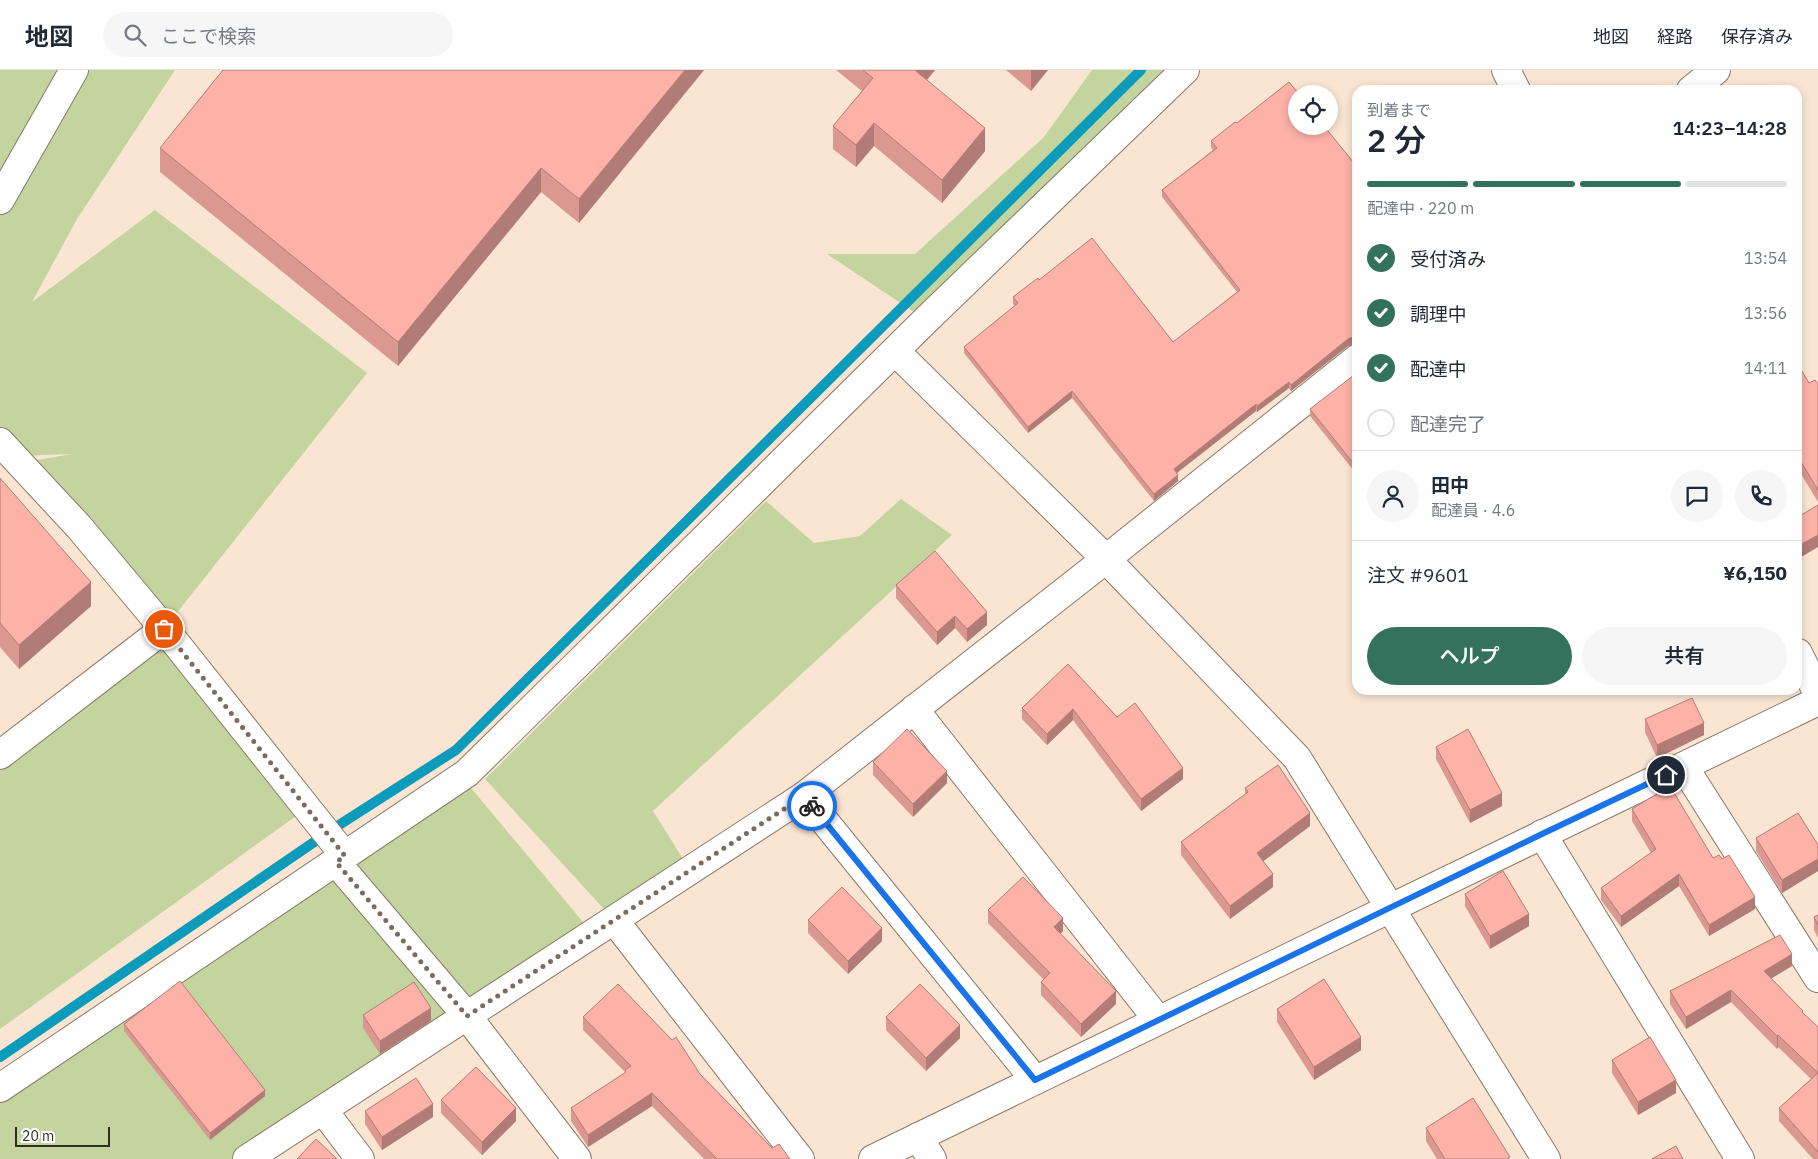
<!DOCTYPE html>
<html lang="ja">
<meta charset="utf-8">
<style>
body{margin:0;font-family:"IBM Plex Sans","Noto Sans JP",sans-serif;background:#f6f6f7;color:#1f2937;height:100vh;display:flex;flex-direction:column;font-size:19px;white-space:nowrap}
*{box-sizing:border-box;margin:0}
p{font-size:16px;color:#747a83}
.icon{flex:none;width:28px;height:28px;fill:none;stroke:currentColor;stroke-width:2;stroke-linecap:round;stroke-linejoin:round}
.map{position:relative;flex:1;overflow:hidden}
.details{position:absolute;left:1352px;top:15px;width:450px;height:610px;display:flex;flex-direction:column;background:#fff;border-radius:15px;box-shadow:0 2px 8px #0003}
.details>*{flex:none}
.buttons{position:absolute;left:1288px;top:15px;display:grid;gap:10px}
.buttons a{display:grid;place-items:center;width:50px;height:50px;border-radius:50%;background:#fff;box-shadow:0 2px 8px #0003;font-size:25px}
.scale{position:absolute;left:15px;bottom:12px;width:95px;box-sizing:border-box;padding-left:5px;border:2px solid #332b24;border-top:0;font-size:14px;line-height:18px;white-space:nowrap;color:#332b24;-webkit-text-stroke:4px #fff;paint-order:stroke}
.pin{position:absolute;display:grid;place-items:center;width:42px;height:42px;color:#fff;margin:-21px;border:2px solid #fff;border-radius:50%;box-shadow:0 1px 5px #0007}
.courier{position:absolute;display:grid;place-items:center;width:50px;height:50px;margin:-25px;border:4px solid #1a73e8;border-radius:50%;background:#fff;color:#222;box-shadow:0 1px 6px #0007}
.overview em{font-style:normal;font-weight:600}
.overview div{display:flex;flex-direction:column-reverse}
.overview{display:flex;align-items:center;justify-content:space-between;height:85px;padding:0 15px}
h1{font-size:32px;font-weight:600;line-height:38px}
.bar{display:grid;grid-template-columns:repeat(4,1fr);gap:8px 5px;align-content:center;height:60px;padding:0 15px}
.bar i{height:6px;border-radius:4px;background:#e0e1e3}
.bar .current{background:#35725e}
.bar p{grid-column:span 4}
.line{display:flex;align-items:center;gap:12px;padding:0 15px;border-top:1px solid #e0e1e3}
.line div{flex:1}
.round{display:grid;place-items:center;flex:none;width:52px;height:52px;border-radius:26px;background:#f6f6f7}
ol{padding:0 15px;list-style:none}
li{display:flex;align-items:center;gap:15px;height:55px}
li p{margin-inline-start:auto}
li .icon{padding:5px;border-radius:50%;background:#35725e;color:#fff;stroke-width:4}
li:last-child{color:#747a83}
li i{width:28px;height:28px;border:2px solid #e0e1e3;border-radius:50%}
.primary-button{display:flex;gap:10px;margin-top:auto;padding:10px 15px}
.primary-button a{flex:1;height:58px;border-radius:30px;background:#35725e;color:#fff;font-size:20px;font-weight:600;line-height:58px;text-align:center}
.primary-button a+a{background:#f6f6f7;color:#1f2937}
header{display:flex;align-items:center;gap:30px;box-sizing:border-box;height:70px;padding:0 25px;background:#fff;border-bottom:1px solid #e0e1e3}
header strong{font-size:24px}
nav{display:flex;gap:28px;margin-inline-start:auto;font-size:18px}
.search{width:350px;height:45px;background:#f6f6f7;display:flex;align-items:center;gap:12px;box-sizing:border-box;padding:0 18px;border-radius:28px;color:#747a83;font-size:19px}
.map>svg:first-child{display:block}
.green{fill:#c3d49e}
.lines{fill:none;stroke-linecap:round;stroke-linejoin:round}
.stream{stroke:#0c9bba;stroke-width:10}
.minor-casing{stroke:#8c7968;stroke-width:30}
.minor{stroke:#fff;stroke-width:28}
.wall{fill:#da9890}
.shaded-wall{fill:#b17c75}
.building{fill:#fdb1a7;stroke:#b17c75}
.done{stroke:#796c61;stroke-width:5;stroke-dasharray:0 9}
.route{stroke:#1a73e8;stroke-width:6}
</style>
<header>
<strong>地図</strong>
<div class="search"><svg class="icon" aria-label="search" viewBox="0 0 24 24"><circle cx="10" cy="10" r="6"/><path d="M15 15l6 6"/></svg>ここで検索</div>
<nav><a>地図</a><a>経路</a><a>保存済み</a></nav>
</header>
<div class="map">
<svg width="1818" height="1089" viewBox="0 0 1818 1089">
<rect width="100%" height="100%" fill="#fae5d2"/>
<!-- green -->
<g class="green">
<path d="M0,0H175L77,149L32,232L155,140L367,303L164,559L20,393L72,384L14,386L0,366Z"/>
<path d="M1092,0H1185L926,250L827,184H915L1044,67Z"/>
<path d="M901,429L952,465L653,741L690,800L614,850L485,709L766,431L814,473L860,466Z"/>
<path d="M171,567L296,746L0,959V692Z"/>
<path d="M471,718L593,864L246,1089H0V1018L336,792Z"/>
</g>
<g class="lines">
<!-- stream -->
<path class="stream" d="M0,987L339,755L456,680L1141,0"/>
<defs>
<g id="minor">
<path d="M1506,0L1516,20"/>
<path d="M1691,20L1716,0"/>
<path d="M0,130L74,0"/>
<path d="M895,281L1106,489L1297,688L1546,1089"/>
<path d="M0,372L79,457L171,567L345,786"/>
<path d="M1798,583L1818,624"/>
<path d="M914,639L1158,950"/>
<path d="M0,685L164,559"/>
<path d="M1684,697L1818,908"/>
<path d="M804,726L1035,1010"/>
<path d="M1542,764L1740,1089"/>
<path d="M336,792L467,946L577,1089"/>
<path d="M614,850L800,1089"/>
<path d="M0,1018L467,703L926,250L1185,0"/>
<path d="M323,1040L360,1089"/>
<path d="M918,1067L932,1089"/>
<path d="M247,1089L804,726L1106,489L1358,288"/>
<path d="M873,1089L1818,631"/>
</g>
</defs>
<!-- minor casing -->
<use href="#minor" class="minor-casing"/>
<!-- minor -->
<use href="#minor" class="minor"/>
</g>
<!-- wall -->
<g class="wall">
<path d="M223,0H704L579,153L541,122L398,296L160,102V78Z"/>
<path d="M836,0H935L927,10L985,81L942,133L874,76L856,97L833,79V56L862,21Z"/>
<path d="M1006,0H1048L1031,21Z"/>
<path d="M1237,53L1358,98V273H1355L1348,276L1291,321L1289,318L1257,342L1256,341L1177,403L1178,411L1154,431L1072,328L1028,363L964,283V277L1015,236L1013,234V227L1039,210L1173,272L1237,222L1162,127V120L1213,80L1211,77V71Z"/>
<path d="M1798,295L1809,313L1818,314V432L1798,399Z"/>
<path d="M1358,302V406L1310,346V339Z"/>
<path d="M0,408L91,536L19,599L0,577Z"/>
<path d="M896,515L987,555L967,572L955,558L937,575L896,528Z"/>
<path d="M1068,594L1117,647L1183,709L1141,741L1073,650L1047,675L1022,649V638Z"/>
<path d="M1645,649L1704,665L1657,688L1645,662Z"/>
<path d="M1436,677L1502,736L1470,753L1436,689Z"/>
<path d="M873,692L947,713L913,747L873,705Z"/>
<path d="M1245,718L1310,756L1263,791L1273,817L1230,849L1181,785V772L1245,725Z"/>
<path d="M1632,739L1713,788L1755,839L1709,866L1679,816L1621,857L1601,830V818L1651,783L1632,751Z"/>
<path d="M1756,768L1818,775V801L1782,823L1756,781Z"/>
<path d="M1465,824L1529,856L1490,879L1465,836Z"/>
<path d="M988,840L1063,861L1060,864L1116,934L1081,967L1041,925V912L1044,910L988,853Z"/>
<path d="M1818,845V868L1814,860V847Z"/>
<path d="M808,850L882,871L848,904L808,863Z"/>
<path d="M1792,896L1771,908L1803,943L1818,957V1089H1813L1779,1051V1038L1811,1009L1778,977L1777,979L1731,932L1686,959L1670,934V921Z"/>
<path d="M1277,939L1361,980L1314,1010L1277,952Z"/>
<path d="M363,945L431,951L380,984L363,958Z"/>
<path d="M583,947L700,1004L772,1078L790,1089H704L652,1036L588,1077L571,1051V1038L625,1003V1002L583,960Z"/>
<path d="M886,947L960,968L926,1001L886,960Z"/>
<path d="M124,954L265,1026L210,1070L124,961Z"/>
<path d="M1612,990L1676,1023L1638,1045L1612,1003Z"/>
<path d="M441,1030L516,1051L482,1085L441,1043Z"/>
<path d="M365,1041L433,1047L382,1080L365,1054Z"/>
<path d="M1426,1058L1510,1089H1437L1426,1071Z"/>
</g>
<!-- shaded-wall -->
<g class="shaded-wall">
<path d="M685,0H704L579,153V129Z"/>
<path d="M917,0H935L916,23V1Z"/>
<path d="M1031,0H1048L1031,21Z"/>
<path d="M874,53V76L856,97V75Z"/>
<path d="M985,58V81L942,133V110Z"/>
<path d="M541,98V122L398,296V272Z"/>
<path d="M1355,266V273L1348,276L1291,321V315L1348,269Z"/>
<path d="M1289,312V318L1257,342V336Z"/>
<path d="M1072,321V328L1028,363V357Z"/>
<path d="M1256,334V341L1174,405V399Z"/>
<path d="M1178,405V411L1154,431V424Z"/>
<path d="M1818,465V477L1798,489V476Z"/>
<path d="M91,512V536L19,599V575Z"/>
<path d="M987,542V555L967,572V559Z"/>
<path d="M955,546V558L937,575V562Z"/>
<path d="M1718,620H1724L1718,624Z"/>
<path d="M1073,639V650L1047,675V664Z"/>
<path d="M1704,653V665L1657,688V675Z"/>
<path d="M1183,698V709L1141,741V729Z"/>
<path d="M947,701V713L913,747V734Z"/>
<path d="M1502,723V736L1470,753V740Z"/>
<path d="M1310,743V756L1257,796V783Z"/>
<path d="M1818,789V801L1782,823V810Z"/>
<path d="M1273,804V817L1230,849V836Z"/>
<path d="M1679,804V816L1621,857V846Z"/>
<path d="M1755,827V839L1709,866V855Z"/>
<path d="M1529,844V856L1490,879V866Z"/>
<path d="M1063,848V861L1054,870V857Z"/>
<path d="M882,858V871L848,904V891Z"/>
<path d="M1792,884V896L1764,913V901Z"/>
<path d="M1731,920V932L1686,959V947Z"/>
<path d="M1116,921V934L1081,967V954Z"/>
<path d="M431,938V951L380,984V971Z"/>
<path d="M960,955V968L926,1001V988Z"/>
<path d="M1778,965V977L1777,979V966Z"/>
<path d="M1361,967V980L1314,1010V997Z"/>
<path d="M1676,1010V1023L1638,1045V1032Z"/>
<path d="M265,1020V1026L210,1070V1063Z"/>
<path d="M652,1023V1036L588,1077V1065Z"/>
<path d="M433,1034V1047L382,1080V1067Z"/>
<path d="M516,1038V1051L482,1085V1072Z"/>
</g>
<!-- building -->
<g class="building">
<path d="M223,0H685L579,129L541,98L398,272L160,78Z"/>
<path d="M863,0H917L916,1L985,58L942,110L874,53L856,75L833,56L873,8Z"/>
<path d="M1289,12L1299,24H1296V56H1324L1358,98V266H1355L1348,269L1291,315L1289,312L1257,336L1256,334L1174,399L1178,405L1154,424L1072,321L1028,357L964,277L1018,233L1013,227L1038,208L1039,210L1092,168L1173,272L1240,220L1162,120L1217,78L1211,71L1235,52L1237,53Z"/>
<path d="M1798,295L1809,313L1815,310L1818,314V420L1798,387Z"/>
<path d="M1358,302V399L1310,339Z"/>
<path d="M0,408L91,512L19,575L0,553Z"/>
<path d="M1818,435V465L1798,476V447Z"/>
<path d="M935,481L987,542L967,559L955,546L937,562L896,515Z"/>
<path d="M1068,594L1117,647L1135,633L1183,698L1141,729L1073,639L1047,664L1022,638Z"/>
<path d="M1692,628L1704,653L1657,675L1645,649Z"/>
<path d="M907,659L947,701L913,734L873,692Z"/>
<path d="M1468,659L1502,723L1470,740L1436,677Z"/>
<path d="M1278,695L1310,743L1257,783L1273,804L1230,836L1181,772L1248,722L1245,718Z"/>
<path d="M1670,716L1713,788L1719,785L1722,789L1729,785L1755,827L1709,855L1679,804L1621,846L1601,818L1656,779L1632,739Z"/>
<path d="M1798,743L1818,775V789L1782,810L1756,768Z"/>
<path d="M1503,801L1529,844L1490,866L1465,824Z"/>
<path d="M1023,807L1063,848L1054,857L1116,921L1081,954L1041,912L1050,903L988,840Z"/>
<path d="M842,817L882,858L848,891L808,850Z"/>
<path d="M1818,845V855L1814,847Z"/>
<path d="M1780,865L1792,884L1764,901L1803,941L1802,942L1818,957V1003L1778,965L1777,966L1731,920L1686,947L1670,921Z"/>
<path d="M1324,909L1361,967L1314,997L1277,939Z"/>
<path d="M180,911L265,1020L210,1063L124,954Z"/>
<path d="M414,912L431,938L380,971L363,945Z"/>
<path d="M618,914L672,970L676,967L700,1004L772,1078L779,1074L790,1089H717L652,1023L588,1065L571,1038L626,1002L625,1000L631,996L583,947Z"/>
<path d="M920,914L960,955L926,988L886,947Z"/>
<path d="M1650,967L1676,1010L1638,1032L1612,990Z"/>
<path d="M476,997L516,1038L482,1072L441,1030Z"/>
<path d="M1818,1003V1082L1779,1038Z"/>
<path d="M416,1008L433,1034L382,1067L365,1041Z"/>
<path d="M1473,1028L1510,1087L1507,1089H1445L1426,1058Z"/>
<path d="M316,1069L337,1089H297Z"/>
<path d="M1676,1076L1683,1089H1652Z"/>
</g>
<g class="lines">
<!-- done -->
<path class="done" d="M164,559L345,786L336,792L467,946L804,726L812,736"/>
<!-- route -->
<path class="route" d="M812,736L1035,1010L1542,764L1666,705"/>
</g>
</svg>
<div class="buttons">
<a><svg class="icon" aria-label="locate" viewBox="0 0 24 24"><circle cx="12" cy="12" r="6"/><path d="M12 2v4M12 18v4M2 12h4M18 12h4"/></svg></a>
</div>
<div class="scale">20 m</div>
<div class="pin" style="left:164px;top:559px;background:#ea580c"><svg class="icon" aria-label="bag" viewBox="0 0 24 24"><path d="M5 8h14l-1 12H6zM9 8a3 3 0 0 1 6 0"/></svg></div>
<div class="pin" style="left:1666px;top:705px;background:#1f2937"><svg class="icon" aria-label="home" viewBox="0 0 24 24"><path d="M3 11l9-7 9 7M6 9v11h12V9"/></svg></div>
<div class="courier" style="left:812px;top:736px"><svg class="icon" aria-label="bike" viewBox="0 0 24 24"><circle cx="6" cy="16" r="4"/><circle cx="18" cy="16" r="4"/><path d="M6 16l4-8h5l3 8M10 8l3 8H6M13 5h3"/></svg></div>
<section class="details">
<div class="overview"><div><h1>2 分</h1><p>到着まで</p></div><em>14:23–14:28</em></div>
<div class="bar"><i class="current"></i><i class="current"></i><i class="current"></i><i></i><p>配達中 · 220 m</p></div>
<ol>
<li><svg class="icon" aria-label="check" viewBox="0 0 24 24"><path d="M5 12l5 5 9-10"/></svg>受付済み<p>13:54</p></li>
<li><svg class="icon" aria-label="check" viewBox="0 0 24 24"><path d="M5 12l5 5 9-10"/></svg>調理中<p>13:56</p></li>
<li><svg class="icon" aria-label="check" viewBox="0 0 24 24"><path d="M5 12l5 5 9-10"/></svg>配達中<p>14:11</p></li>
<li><i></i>配達完了</li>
</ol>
<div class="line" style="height:90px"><a class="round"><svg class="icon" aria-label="person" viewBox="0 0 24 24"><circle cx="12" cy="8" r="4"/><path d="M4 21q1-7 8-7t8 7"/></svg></a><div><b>田中</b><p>配達員 · 4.6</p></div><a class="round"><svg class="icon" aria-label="chat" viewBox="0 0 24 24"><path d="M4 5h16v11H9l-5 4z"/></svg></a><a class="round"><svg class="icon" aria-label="phone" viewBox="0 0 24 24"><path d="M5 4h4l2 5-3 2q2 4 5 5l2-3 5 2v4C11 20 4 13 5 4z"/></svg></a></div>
<div class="line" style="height:65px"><div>注文 #9601</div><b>¥6,150</b></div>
<div class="primary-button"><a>ヘルプ</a><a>共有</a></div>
</section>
</div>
